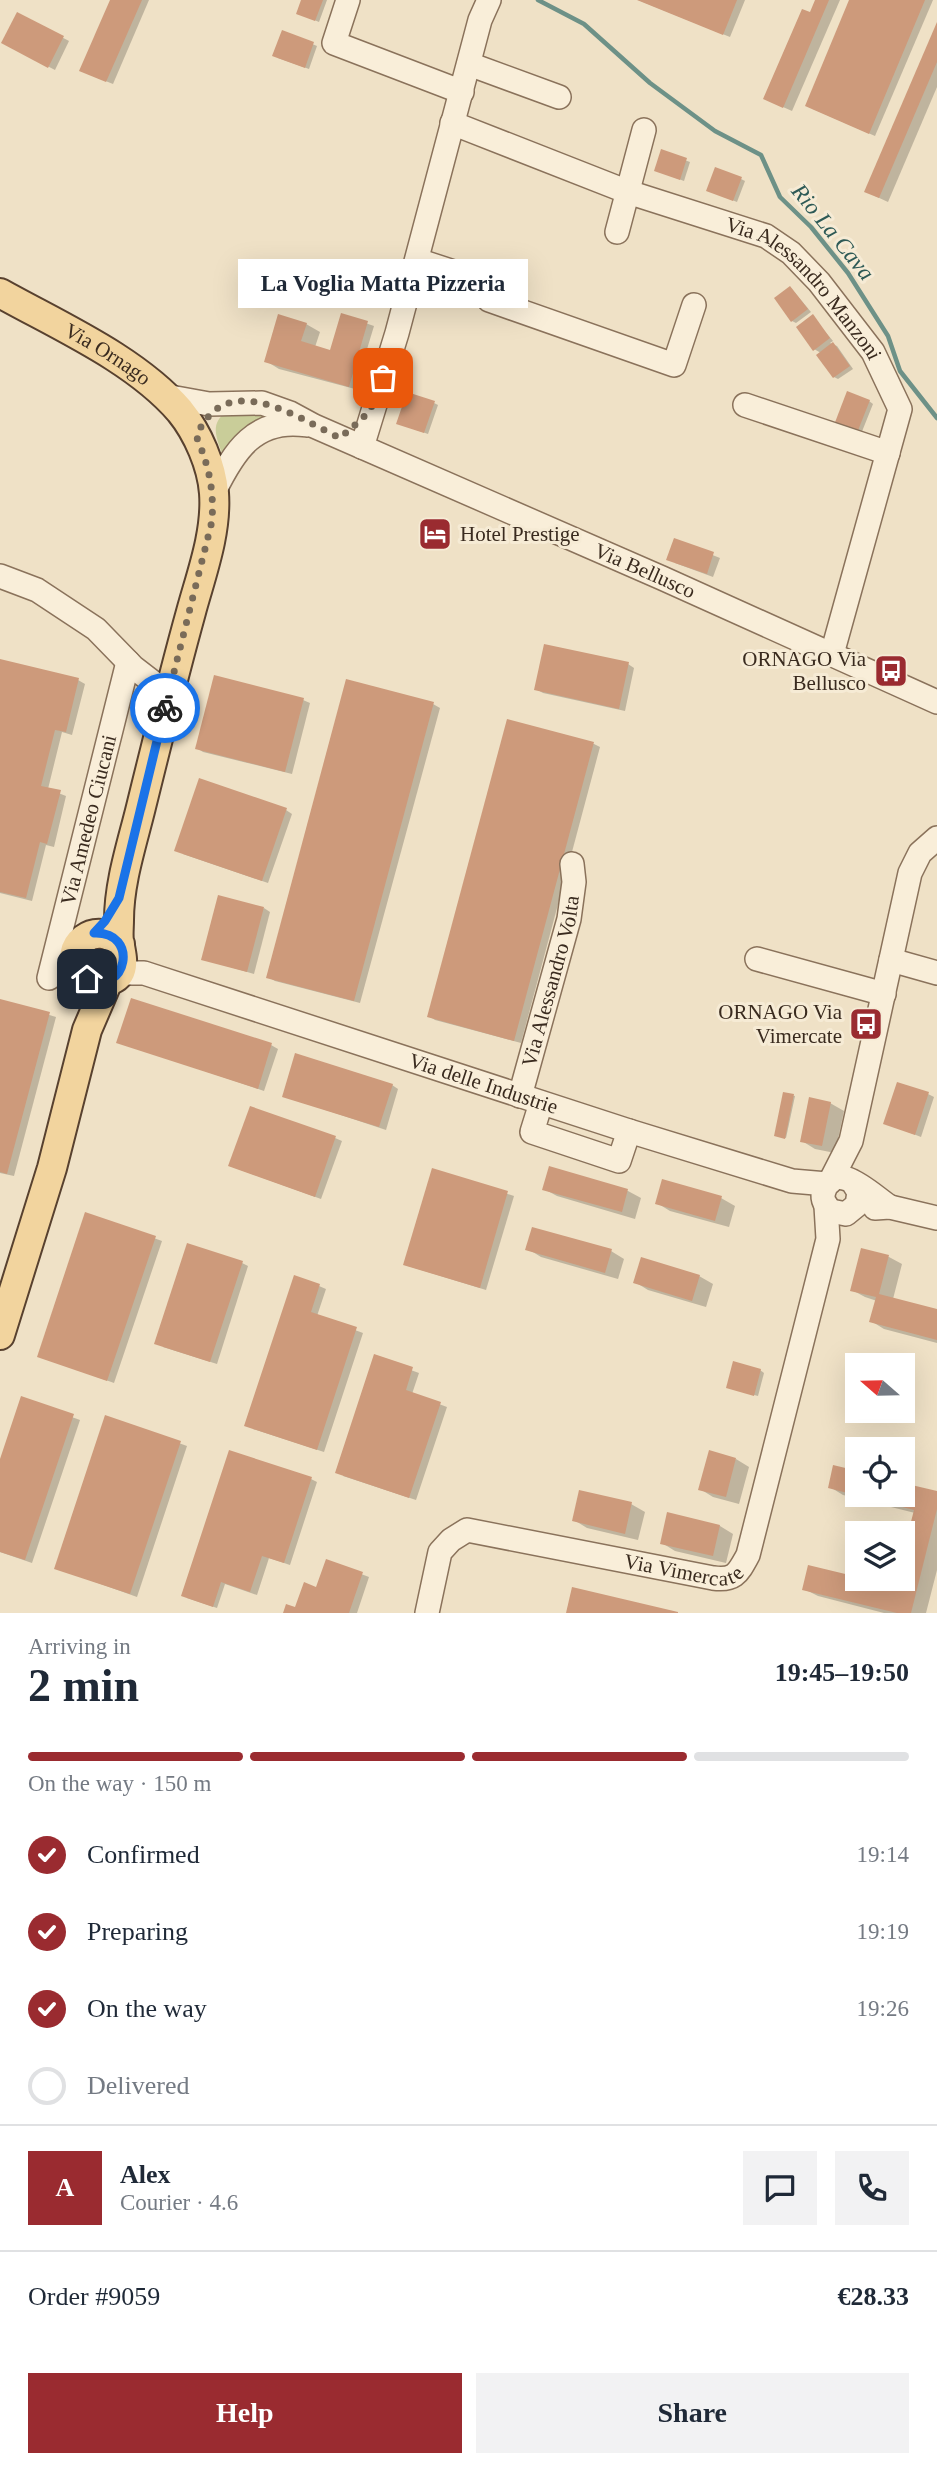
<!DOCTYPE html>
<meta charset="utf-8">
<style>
body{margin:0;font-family:Georgia,serif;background:#f2f2f3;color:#1f2937;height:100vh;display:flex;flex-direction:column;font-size:26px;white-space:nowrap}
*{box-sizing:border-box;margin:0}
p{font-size:23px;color:#747a83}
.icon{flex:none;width:38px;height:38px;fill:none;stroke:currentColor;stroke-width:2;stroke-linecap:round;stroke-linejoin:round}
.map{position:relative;height:1613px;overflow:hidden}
.sheet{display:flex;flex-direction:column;background:#fff;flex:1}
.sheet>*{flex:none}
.needle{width:46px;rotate:290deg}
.fabs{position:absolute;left:845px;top:1353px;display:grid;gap:14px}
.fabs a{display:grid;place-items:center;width:70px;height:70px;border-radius:0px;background:#fff;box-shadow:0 7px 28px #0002;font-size:35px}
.pin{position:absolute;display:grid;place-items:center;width:60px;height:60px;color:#fff;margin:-30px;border-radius:14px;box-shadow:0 4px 10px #0006}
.courier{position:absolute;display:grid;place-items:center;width:70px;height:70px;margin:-35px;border:5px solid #1a73e8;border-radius:50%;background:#fff;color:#222;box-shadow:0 2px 9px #0007}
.bubble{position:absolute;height:49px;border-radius:0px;background:#fff;box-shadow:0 7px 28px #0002;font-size:23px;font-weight:700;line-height:49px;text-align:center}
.overview em{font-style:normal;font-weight:700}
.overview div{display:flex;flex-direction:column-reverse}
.overview{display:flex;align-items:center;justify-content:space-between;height:119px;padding:0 28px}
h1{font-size:46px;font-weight:700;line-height:52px}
.bar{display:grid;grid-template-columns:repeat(4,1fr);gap:10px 7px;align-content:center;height:84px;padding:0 28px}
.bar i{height:9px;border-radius:5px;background:#e0e1e3}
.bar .on{background:#9a2b30}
.bar p{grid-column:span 4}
.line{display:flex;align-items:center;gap:18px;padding:0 28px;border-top:2px solid #e0e1e3}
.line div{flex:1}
.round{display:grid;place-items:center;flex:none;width:74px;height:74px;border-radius:0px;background:#f2f2f3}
ol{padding:0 28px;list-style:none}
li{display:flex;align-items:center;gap:21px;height:77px}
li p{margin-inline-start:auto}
li .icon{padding:7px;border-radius:50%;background:#9a2b30;color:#fff;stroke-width:4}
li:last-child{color:#747a83}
li i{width:38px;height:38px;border:4px solid #e0e1e3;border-radius:50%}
.primary-button{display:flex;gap:14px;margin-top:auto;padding:14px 28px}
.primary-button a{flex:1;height:80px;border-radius:0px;background:#9a2b30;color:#fff;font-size:28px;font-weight:700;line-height:80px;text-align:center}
.primary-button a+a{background:#f2f2f3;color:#1f2937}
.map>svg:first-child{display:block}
.green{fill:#c9cd99}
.shadow{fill:#0003}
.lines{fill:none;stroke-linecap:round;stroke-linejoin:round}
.stream{stroke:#6d9187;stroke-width:4.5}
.building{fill:#cd9a7b}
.minor-casing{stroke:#8a725b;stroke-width:26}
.major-casing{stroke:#58412f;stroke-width:32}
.minor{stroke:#f9eed9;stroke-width:23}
.major{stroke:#f2d49e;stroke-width:28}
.done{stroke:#796b59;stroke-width:7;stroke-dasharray:0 12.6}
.route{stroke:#1a73e8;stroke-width:9}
.labels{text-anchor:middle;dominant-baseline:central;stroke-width:6;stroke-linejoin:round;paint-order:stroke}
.street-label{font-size:21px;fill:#3a2b1f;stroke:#f6ebd5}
.poi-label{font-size:21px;fill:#3a2b1f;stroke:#f6ebd5;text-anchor:end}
.water-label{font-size:23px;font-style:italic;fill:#2e5a56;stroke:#f6ebd5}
</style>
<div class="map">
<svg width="937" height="1613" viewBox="0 0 937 1613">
<rect width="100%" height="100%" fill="#efe1c6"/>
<!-- green -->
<path class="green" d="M226,412L273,413L224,459C218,441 208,425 226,412Z"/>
<!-- shadow -->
<g class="shadow">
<path d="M112,0H149L113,84L88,74Z"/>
<path d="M303,0H327L319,22L302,15Z"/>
<path d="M638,0H745L730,37Z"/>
<path d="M817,0H840L792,111L774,103Z"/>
<path d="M851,0H933L875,136L813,109Z"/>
<path d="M18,14L69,41L55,70L3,43Z"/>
<path d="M937,26V87L888,202L875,196Z"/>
<path d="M283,32L317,46L309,69L278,58Z"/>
<path d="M662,152L690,162L684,181L660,172Z"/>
<path d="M741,179L745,181L737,202L712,192Z"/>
<path d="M791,288L811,312L796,323L792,321Z"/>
<path d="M342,315L374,326L355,389L279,369L266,361L306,324L320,332L315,347L331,352Z"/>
<path d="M813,317L833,341L830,343L837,346L853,369L838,379L834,377L821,353L814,349Z"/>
<path d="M869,401L873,404L861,434L840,426Z"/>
<path d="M434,403L438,405L428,434L402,425Z"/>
<path d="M675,540L720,558L713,577L675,563Z"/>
<path d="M0,664L78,680L85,684L72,735L62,732L48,789L66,796L54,847L46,845L32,901L0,893Z"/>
<path d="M628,664L634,668L625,711L543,693L536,689Z"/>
<path d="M303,700L310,703L292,774L203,752L197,748Z"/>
<path d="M433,704L440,708L360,1003L275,981L268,977Z"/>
<path d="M508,721L594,744L600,747L521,1043L435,1020L429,1016Z"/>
<path d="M286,810L292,814L268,883L183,854Z"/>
<path d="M264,908L270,912L254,974L203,959Z"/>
<path d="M0,1000L56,1017L14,1176L0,1173Z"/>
<path d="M119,1042L271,1045L278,1049L264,1091Z"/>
<path d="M392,1085L398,1089L386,1130L284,1096Z"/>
<path d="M785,1094L795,1096L786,1138L777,1136Z"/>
<path d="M928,1094L934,1097L921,1137L885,1123Z"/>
<path d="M830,1103L844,1111L835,1153L815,1149L802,1141Z"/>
<path d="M335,1138L342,1141L321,1199L230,1166Z"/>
<path d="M550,1168L628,1191L641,1198L635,1219L557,1196L544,1189Z"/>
<path d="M434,1170L514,1196L486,1290L405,1265Z"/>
<path d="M721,1198L735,1206L729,1227L670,1211L657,1203Z"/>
<path d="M87,1214L162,1241L114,1383L39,1356Z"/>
<path d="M528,1249L611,1251L624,1259L618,1279L541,1257Z"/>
<path d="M862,1250L889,1257L902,1264L893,1299L937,1311V1343L884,1329L871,1321L877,1301L865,1297L852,1290Z"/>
<path d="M242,1263L248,1266L217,1364L163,1347Z"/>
<path d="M699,1276L713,1284L706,1307L648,1290L635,1282Z"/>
<path d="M319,1286L326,1289L317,1316L363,1333L324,1452L253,1429Z"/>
<path d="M375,1357L419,1373L412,1394L447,1407L416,1500L343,1476Z"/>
<path d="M760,1370L764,1373L758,1396L732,1389Z"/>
<path d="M22,1399L80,1420L32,1563L0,1552V1465Z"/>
<path d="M106,1417L187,1446L137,1597L56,1568Z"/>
<path d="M736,1459L749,1467L739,1504L713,1497L700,1489Z"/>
<path d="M311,1479L317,1482L290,1565L269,1558L257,1595L225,1584L217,1608L187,1598Z"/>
<path d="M903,1484L937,1493V1570L926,1613H884L818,1596L804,1589H896L903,1578V1560L915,1513L843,1495L830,1487L858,1494H903Z"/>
<path d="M631,1504L645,1512L638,1540L587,1528L574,1520Z"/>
<path d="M669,1514L720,1526L733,1534L726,1563L675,1551L662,1543Z"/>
<path d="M327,1561L369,1577L357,1613H284L287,1606L297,1610L317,1589Z"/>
</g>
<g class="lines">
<!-- stream -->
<path class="stream" d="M538,0L584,24L650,83L715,131L761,155L780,197L811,227L848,273L888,336L900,371L937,418"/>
</g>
<!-- building -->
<g class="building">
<path d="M110,0H142L106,82L79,71Z"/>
<path d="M301,0H323L315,21L296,14Z"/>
<path d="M637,0H737L723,35Z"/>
<path d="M815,0H829L783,108L763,99L802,9L810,12Z"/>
<path d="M849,0H925L869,134L805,106Z"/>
<path d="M17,12L64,36L48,68L1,43Z"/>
<path d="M937,22V62L879,198L864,192Z"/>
<path d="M282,30L314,42L305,68L272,56Z"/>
<path d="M661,149L687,158L680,180L654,171Z"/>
<path d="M715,167L742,177L733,201L706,191Z"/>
<path d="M790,286L808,309L791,322L774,298Z"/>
<path d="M341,313L368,321L349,387L264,362L278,314L307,323L301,341L330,350Z"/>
<path d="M813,314L830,338L813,351L796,327Z"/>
<path d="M833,342L850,366L833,378L816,355Z"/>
<path d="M847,391L870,400L857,433L834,425Z"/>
<path d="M407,392L435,401L424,433L396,424Z"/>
<path d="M674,538L714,552L707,574L666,560Z"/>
<path d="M544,644L629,662L619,709L534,690Z"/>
<path d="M0,659L79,678L66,732L55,730L41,786L61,790L47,844L40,842L26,898L0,892Z"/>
<path d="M214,675L304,698L285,772L195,749Z"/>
<path d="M346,679L434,702L354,1001L266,978Z"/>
<path d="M507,719L594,742L514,1041L427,1017Z"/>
<path d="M199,778L287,808L262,881L174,851Z"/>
<path d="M218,895L264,907L247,972L201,960Z"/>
<path d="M131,998L272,1043L258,1089L116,1043Z"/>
<path d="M0,999L50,1012L7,1174L0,1172Z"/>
<path d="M295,1053L393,1084L379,1127L282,1097Z"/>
<path d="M897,1082L929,1092L915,1135L883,1124Z"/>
<path d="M783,1092L794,1094L785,1139L774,1136Z"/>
<path d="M809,1097L831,1102L822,1146L800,1142Z"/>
<path d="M250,1106L336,1136L315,1197L228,1166Z"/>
<path d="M549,1166L628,1189L622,1212L542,1190Z"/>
<path d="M432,1168L508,1191L480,1288L403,1265Z"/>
<path d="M662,1179L722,1196L715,1221L655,1204Z"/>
<path d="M85,1212L156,1236L107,1381L37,1357Z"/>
<path d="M532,1227L612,1249L605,1273L525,1250Z"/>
<path d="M187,1243L243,1261L210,1362L154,1344Z"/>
<path d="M861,1248L889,1255L879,1294L937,1309V1340L869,1322L876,1297L850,1291Z"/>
<path d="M641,1257L700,1275L692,1301L633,1283Z"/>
<path d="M294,1275L320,1284L311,1312L357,1327L317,1450L244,1426Z"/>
<path d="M374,1354L413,1367L406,1390L441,1402L409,1498L335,1473Z"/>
<path d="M733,1361L761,1369L754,1396L726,1388Z"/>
<path d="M21,1396L74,1414L25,1560L0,1552V1459Z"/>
<path d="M105,1415L181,1441L130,1594L54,1569Z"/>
<path d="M229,1450L312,1477L284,1563L262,1556L250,1592L221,1582L213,1607L181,1596Z"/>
<path d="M709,1450L736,1458L726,1497L698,1490Z"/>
<path d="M833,1465L858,1471V1494H903V1483L937,1491V1509L911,1613H897L802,1590L808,1565L895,1586L896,1578H903V1553L914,1510L828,1488Z"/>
<path d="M579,1490L632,1502L625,1534L572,1521Z"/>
<path d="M667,1512L720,1525L713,1556L660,1544Z"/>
<path d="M326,1559L363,1572L349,1613H283L286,1604L295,1607L304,1582L316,1587Z"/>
<path d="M572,1587L678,1612V1613H566Z"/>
</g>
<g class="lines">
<defs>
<g id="minor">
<path d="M348,0L334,43L462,92"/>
<path d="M469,64L559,97"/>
<path id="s1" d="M452,123L628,192L766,236L791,253L819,282L873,352L900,409L832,654"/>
<path d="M617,232L644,130"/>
<path d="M417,260L469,277L489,300L674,365L694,305"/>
<path id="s2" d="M165,396L209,404L262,403L290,413L314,426L662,578L937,702"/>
<path d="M745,405L888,453"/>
<path d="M362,447L397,333L480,20L489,0"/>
<path d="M214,492C234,451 255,417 307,425"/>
<path d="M0,576L37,590L96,629L133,667L168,694"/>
<path d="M757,959L884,994"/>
<path d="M891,960L937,973"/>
<path id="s3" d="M118,973H144L629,1131L792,1181L827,1184"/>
<path id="s4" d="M49,978L128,662"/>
<path id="s5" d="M520,1096L569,919L574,882L572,864"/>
<path d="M541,1103L532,1132L619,1161L629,1131"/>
<path d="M852,1181L859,1192L857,1205L846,1214L831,1211C825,1205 821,1199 824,1191C835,1156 876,1199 890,1207"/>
<path d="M830,1182L851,1141L910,873L920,853L937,838"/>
<path d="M875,1208L890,1207L937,1218"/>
<path id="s6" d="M427,1613L440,1552L451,1540L467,1530L713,1578C735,1581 738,1573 748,1555L828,1239L826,1206"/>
</g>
<g id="major">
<path id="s7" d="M0,293C59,326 135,359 180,411C198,433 212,466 214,493C217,533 201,575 191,612C173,677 157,742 141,807C132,844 119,882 119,920C119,927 118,935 119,941C122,958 129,978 103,982C94,983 85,980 80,973C60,947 97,918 120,944"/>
<path d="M0,1335L52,1168L87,1030L108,981"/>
</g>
</defs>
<!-- minor casing -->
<use href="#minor" class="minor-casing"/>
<!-- major casing -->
<use href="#major" class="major-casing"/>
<!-- minor -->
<use href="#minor" class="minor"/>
<!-- major -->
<use href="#major" class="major"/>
</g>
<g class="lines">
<!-- done -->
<path class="done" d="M165,708L212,521C214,489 209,467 197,438C199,427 206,418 214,411C248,382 308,423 340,438C369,412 370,416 383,378"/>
<!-- route -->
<path class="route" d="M87,979C127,997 140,931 94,933L105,921L119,898L165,708"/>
</g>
<!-- icons -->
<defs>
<symbol id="hotel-square" viewBox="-11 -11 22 22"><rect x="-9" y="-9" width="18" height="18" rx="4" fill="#9a2b30" stroke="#f6ebd5"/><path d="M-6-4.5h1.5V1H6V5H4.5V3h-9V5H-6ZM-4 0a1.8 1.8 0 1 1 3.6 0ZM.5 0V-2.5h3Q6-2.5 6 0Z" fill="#fff"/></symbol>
<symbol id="bus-square" viewBox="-11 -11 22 22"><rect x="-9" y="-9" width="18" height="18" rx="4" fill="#9a2b30" stroke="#f6ebd5"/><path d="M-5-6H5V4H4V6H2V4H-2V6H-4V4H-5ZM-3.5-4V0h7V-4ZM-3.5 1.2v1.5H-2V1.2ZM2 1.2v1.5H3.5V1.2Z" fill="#fff"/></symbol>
</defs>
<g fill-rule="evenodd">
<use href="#hotel-square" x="416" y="515" width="38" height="38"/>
<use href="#bus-square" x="872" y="652" width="38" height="38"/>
<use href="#bus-square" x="847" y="1005" width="38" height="38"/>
</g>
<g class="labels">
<!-- street labels -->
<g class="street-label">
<text stroke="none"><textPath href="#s1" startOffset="396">Via Alessandro Manzoni</textPath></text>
<text stroke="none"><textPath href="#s7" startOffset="124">Via Ornago</textPath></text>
<text stroke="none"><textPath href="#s2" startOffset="516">Via Bellusco</textPath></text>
<text stroke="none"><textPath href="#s4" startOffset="163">Via Amedeo Ciucani</textPath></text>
<text stroke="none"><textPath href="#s5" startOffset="119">Via Alessandro Volta</textPath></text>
<text stroke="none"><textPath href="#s3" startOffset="383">Via delle Industrie</textPath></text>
<text stroke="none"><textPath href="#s6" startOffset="318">Via Vimercate</textPath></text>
</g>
<!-- poi labels -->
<g class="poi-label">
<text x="460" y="534" text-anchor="start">Hotel Prestige</text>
<text x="866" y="659">ORNAGO Via<tspan x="866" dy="24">Bellusco</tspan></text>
<text x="842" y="1012">ORNAGO Via<tspan x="842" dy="24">Vimercate</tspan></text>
</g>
<!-- water labels -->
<g class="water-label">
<text transform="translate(833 232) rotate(51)">Rio La Cava</text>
</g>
</g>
</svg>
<div class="fabs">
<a><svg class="needle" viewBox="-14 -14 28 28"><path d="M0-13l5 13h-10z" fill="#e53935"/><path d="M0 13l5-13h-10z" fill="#747a83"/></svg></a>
<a><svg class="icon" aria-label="locate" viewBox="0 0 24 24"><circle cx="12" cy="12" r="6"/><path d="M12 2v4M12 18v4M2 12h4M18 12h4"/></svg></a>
<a><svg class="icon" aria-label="layers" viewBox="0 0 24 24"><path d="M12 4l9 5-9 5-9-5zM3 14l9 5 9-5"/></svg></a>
</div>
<div class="pin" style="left:383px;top:378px;background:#ea580c"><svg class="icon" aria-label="bag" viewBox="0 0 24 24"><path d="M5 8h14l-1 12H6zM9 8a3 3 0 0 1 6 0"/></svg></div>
<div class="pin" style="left:87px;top:979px;background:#1f2937"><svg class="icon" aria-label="home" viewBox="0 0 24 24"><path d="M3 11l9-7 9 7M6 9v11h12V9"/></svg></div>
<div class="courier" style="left:165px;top:708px"><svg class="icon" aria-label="bike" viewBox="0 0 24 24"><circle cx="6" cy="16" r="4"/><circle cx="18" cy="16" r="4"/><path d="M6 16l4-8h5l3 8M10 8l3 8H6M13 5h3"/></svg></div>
<div class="bubble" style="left:238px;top:259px;width:290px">La Voglia Matta Pizzeria</div>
</div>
<section class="sheet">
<div class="overview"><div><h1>2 min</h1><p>Arriving in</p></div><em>19:45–19:50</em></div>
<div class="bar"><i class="on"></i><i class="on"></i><i class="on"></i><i></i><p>On the way · 150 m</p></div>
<ol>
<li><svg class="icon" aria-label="check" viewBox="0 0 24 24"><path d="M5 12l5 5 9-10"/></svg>Confirmed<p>19:14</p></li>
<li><svg class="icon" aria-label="check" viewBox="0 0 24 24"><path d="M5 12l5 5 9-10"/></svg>Preparing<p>19:19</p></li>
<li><svg class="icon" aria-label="check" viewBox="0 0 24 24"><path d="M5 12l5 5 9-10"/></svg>On the way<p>19:26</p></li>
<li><i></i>Delivered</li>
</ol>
<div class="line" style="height:126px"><b class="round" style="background:#9a2b30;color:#fff">A</b><div><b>Alex</b><p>Courier · 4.6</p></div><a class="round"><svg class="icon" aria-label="chat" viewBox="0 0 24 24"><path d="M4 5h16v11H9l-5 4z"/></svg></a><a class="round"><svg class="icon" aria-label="phone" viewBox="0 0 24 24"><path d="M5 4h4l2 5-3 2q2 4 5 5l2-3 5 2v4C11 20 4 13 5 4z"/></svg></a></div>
<div class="line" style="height:91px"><div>Order #9059</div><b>€28.33</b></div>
<div class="primary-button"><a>Help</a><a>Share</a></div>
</section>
